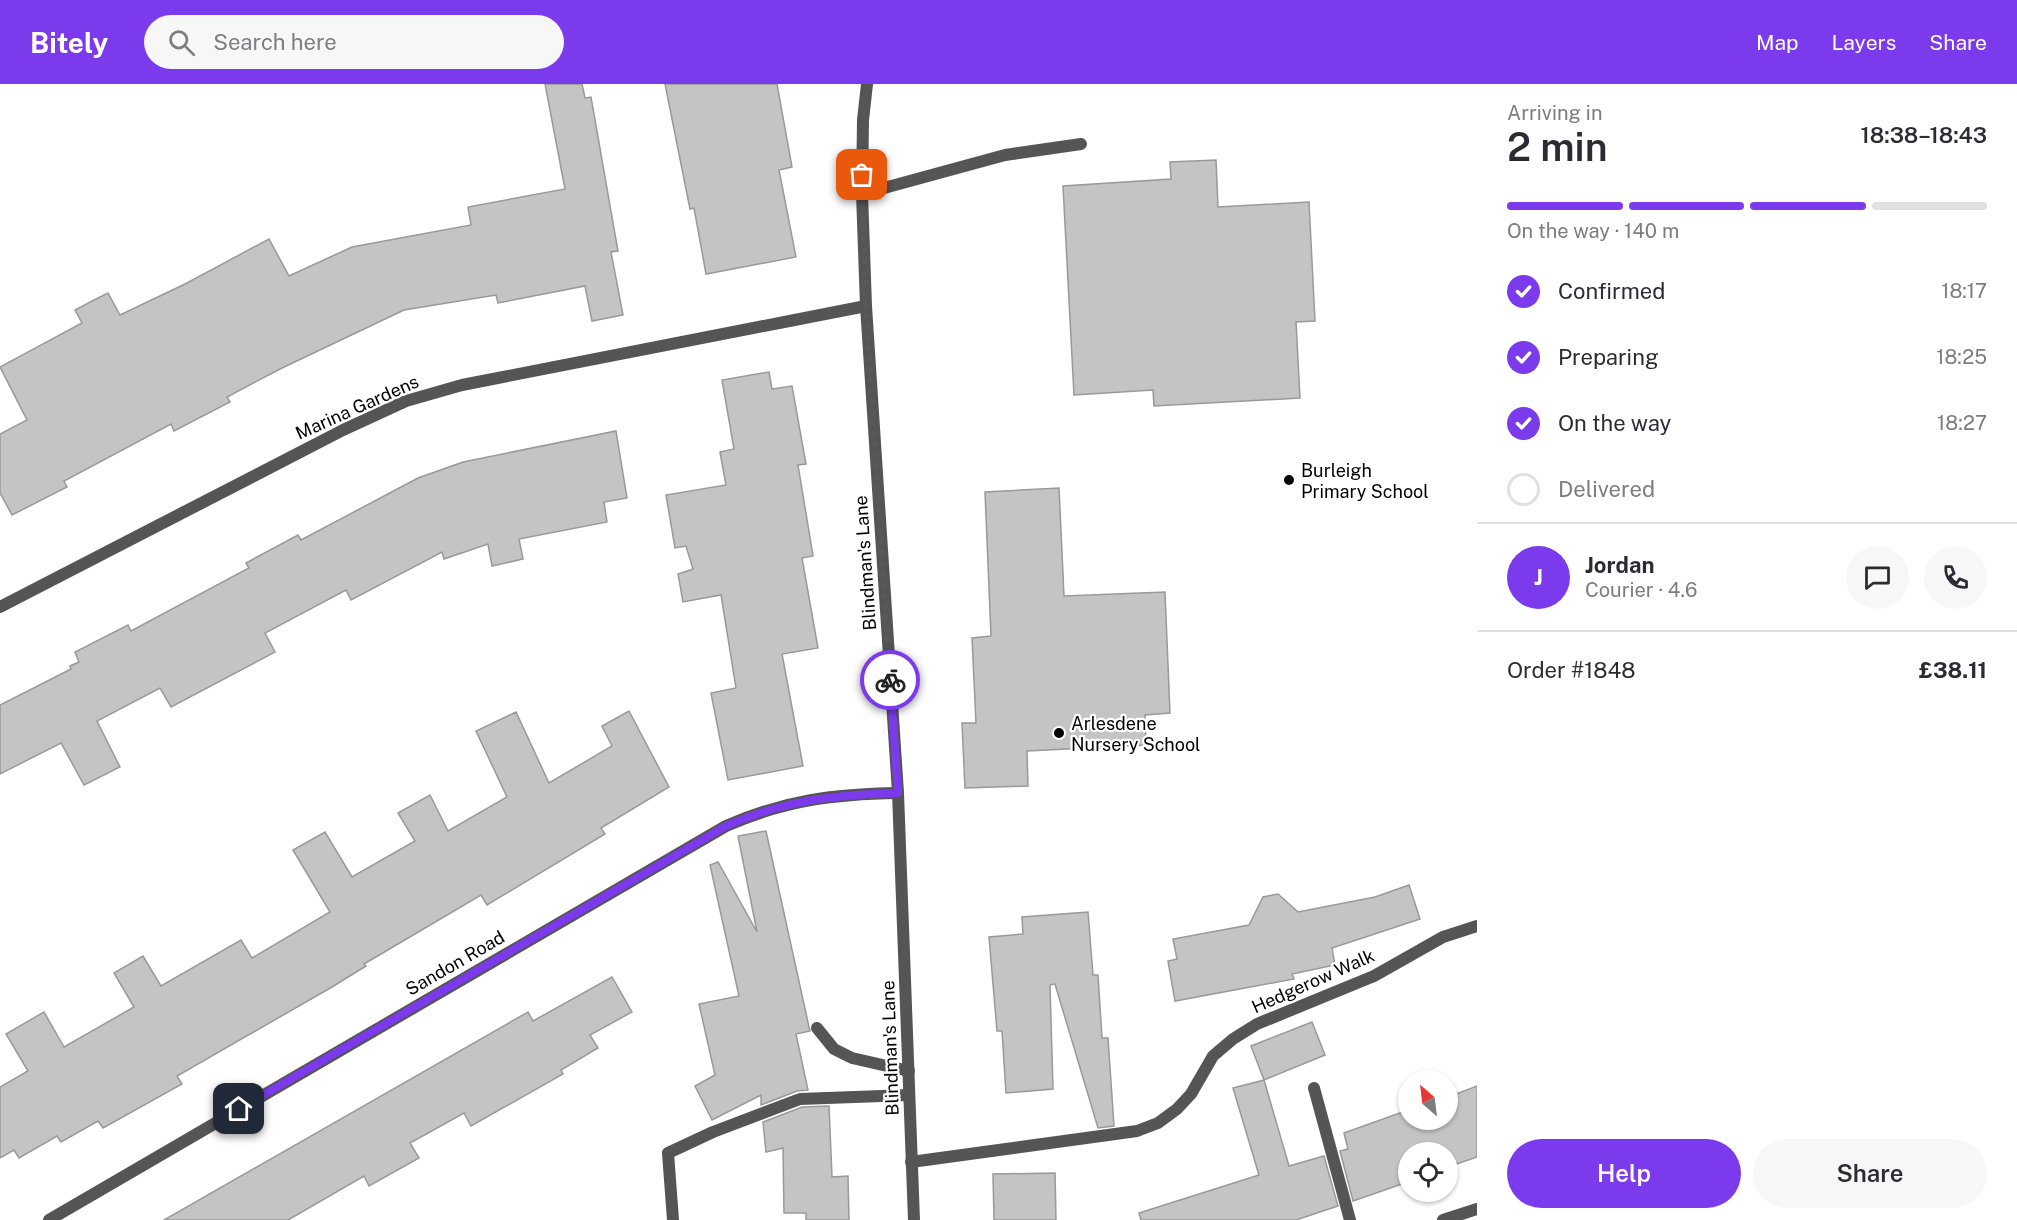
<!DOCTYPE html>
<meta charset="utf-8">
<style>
body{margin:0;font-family:"Public Sans",sans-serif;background:#f7f7f7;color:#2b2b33;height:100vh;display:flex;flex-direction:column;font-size:22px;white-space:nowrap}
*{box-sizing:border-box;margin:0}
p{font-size:20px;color:#7c7c81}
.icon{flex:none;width:33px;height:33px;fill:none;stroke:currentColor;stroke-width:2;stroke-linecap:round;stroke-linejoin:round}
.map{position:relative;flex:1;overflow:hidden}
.panel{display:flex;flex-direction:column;background:#fff;width:540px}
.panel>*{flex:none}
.needle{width:39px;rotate:332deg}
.fabs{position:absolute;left:1398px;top:986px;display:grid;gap:12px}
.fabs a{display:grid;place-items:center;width:60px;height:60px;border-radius:50%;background:#fff;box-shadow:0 2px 4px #0004;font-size:30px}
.pin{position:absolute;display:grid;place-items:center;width:51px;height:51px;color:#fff;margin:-26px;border-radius:12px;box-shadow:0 3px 9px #0006}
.courier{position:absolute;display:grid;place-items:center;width:60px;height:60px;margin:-30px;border:4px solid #7c3aed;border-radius:50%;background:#fff;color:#222;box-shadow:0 2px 8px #0007}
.headline em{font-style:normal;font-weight:600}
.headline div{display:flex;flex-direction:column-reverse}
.headline{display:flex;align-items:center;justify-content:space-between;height:102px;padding:0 30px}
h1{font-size:39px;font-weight:600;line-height:45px}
.bar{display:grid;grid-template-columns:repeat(4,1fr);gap:9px 6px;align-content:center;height:72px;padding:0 30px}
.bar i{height:8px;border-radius:4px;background:#e1e1e2}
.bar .on{background:#7c3aed}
.bar p{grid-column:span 4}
.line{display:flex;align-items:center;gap:15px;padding:0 30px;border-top:2px solid #e1e1e2}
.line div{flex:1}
.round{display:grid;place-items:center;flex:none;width:63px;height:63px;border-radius:32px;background:#f7f7f7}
ol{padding:0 30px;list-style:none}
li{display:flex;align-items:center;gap:18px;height:66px}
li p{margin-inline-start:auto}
li .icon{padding:6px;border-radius:50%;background:#7c3aed;color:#fff;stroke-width:4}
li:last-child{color:#7c7c81}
li i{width:33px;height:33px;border:3px solid #e1e1e2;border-radius:50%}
.cta{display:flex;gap:12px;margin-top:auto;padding:12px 30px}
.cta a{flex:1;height:69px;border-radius:36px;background:#7c3aed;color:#fff;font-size:24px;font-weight:600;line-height:69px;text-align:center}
.cta a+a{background:#f7f7f7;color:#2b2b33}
header{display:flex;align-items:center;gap:36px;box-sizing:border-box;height:84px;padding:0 30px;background:#7c3aed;color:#fff}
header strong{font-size:28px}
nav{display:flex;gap:33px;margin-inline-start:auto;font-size:21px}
.search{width:420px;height:54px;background:#f7f7f7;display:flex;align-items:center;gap:15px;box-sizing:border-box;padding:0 21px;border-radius:33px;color:#7c7c81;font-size:22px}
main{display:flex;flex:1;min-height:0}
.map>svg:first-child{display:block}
.building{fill:#c4c4c4;stroke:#999;stroke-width:1.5}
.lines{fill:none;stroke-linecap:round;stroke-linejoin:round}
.service{stroke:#555;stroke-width:12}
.minor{stroke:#555;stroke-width:12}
.done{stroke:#595959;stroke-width:6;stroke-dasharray:0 10.8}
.route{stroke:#7c3aed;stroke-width:8}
.poi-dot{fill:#000;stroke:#fff;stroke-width:2}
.labels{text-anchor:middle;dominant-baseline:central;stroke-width:4.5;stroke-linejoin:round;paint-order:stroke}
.street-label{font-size:18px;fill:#000;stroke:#fff}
.poi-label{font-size:18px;fill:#000;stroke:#fff;text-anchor:start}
</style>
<header>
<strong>Bitely</strong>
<div class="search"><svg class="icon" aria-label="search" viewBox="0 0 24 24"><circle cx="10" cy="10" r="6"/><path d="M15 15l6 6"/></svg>Search here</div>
<nav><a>Map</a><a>Layers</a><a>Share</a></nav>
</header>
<main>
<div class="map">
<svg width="1477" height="1136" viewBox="0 0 1477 1136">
<rect width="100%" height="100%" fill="#fff"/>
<!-- building -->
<g class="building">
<path d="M545,0H582L585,14L591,13L618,167L611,168L623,231L592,237L585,202L498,219L496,211L404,226L282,284L227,313L230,318L174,347L171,340L64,397L67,403L12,431L0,409V350L27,336L0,283L82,239L75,226L94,216L108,209L120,231L185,200L269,155L289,192L352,163L471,141L468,123L565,105Z"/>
<path d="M665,0H777L792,83L779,86L796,173L706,190L694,124L690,125Z"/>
<path d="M1216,76L1218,123L1309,118L1315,237L1296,238L1300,314L1154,322L1153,306L1074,311L1063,102L1171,95L1170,78Z"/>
<path d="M769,288L772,305L792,302L806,380L798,381L813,472L802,474L818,564L782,570L803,682L728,696L711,609L736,604L721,511L683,518L678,490L693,485L686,462L675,464L666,411L726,401L720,368L734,365L722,296Z"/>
<path d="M616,347L627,414L604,418L607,438L519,455L523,475L492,482L488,460L444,475L442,468L351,516L346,506L265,549L275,568L171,623L160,604L97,637L120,683L84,701L61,659L0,690V621L71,585L70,582L79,578L75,568L128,541L131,547L249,484L246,479L298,451L301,456L418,394L463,378Z"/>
<path d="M1059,404L1064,512L1165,508L1170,629L1145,631L1146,661L1027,667L1028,702L965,704L962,639H976L972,554L991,552L985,408Z"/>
<path d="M629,627L669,703L601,744L605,750L487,821L481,811L364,880L366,882L332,903L177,992L182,1000L103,1044L98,1037L61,1058L57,1052L19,1074L14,1066L0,1074V1003L28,987L6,950L44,928L64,963L134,923L114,889L143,872L161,902L241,856L252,874L330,828L293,766L325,748L352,793L415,757L398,729L430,711L448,747L507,713L476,647L516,628L549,699L612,662L602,642Z"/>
<path d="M766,747L809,943L810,947L796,950L808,1006L797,1007L761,1021V1011L712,1036L695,1002L715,991L699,920L739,912L710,781L718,778L757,848L738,752Z"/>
<path d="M1409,801L1420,835L1332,864L1335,881L1292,890L1294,895L1175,917L1168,877L1177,875L1173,855L1249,841L1263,813L1278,810L1298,828L1375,813Z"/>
<path d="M1088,828L1093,891H1098L1102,954H1108L1114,1042L1098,1044L1055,900L1050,901L1053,1005L1006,1009L1002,947H997L989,853L1023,850L1022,833Z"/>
<path d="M612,893L632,928L590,951L598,964L561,986L563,990L471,1042L464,1029L410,1059L419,1074L369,1102L364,1092L288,1136H164L528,928L533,937Z"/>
<path d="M1312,938L1325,971L1264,996L1251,962Z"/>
<path d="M1264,996L1289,1082L1324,1072L1338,1122L1296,1136H1141L1139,1129L1259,1091L1233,1004Z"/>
<path d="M1477,1002V1073L1448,1083V1068H1408V1098L1353,1117L1340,1067L1348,1065L1344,1049L1408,1026V1035H1448V1013Z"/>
<path d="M829,1022L832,1093L848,1092L849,1136H806V1129H784L783,1064L766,1068L763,1038L802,1023Z"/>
<path d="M1055,1089L1056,1136H994L993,1090Z"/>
</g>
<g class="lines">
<!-- service -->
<g class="service">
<path d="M862,110L1005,71L1081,60"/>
<path d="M817,944L834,965L852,974L909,987"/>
<path d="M1314,1004L1350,1136"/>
<path d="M673,1136L668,1069L713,1048L800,1015L909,1011"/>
</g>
<!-- minor -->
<g class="minor">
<path d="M867,0L863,36L862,110L866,222L898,709L914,1136"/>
<path d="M0,523L343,346L406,317L462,301L866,222"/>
<path d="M911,1078L1137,1047L1158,1039L1177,1025L1191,1010L1213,972L1233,955L1257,940L1374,892L1443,853L1477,842"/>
<path d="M49,1136L726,742C785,716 835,710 898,709"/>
<path d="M1443,1136L1477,1125"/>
</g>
</g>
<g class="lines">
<!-- done -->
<path class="done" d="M862,91L866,222L890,596"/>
<!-- route -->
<path class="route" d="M239,1025L726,742C785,716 834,711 898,709L890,596"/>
</g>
<!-- markers -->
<g class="poi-dot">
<circle cx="1289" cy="396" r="6"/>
<circle cx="1059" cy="649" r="6"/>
</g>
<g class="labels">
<!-- street labels -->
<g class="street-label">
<text transform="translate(357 323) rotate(-24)">Marina Gardens</text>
<text transform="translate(865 479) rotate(-94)">Blindman's Lane</text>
<text transform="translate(455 879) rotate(-30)">Sandon Road</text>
<text transform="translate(1313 897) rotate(-24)">Hedgerow Walk</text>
<text transform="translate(890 964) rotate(-92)">Blindman's Lane</text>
</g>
<!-- poi labels -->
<g class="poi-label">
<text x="1301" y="386">Burleigh<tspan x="1301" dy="21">Primary School</tspan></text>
<text x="1071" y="639">Arlesdene<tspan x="1071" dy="21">Nursery School</tspan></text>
</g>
</g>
</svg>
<div class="fabs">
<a><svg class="needle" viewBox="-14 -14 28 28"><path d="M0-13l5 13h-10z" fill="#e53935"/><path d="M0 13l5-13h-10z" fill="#7c7c81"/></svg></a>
<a><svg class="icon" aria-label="locate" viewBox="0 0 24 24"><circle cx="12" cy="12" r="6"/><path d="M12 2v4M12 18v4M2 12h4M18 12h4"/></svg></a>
</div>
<div class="pin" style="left:862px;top:91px;background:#ea580c"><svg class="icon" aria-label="bag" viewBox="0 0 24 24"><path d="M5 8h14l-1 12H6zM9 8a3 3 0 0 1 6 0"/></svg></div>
<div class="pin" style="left:239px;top:1025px;background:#1f2937"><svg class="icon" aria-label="home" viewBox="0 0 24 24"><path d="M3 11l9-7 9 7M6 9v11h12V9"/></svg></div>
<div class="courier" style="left:890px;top:596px"><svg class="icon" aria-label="bike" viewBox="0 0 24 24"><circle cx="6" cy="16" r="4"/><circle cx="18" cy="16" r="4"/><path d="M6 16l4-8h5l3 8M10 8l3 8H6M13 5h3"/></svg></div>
</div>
<section class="panel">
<div class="headline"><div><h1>2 min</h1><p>Arriving in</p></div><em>18:38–18:43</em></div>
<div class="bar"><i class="on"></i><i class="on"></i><i class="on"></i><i></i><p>On the way · 140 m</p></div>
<ol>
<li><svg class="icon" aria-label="check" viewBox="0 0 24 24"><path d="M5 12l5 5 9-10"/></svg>Confirmed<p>18:17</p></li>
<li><svg class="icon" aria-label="check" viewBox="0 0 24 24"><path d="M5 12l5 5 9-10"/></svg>Preparing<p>18:25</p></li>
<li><svg class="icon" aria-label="check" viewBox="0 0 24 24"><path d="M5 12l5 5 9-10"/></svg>On the way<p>18:27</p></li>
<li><i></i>Delivered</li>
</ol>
<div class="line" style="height:108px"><b class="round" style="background:#7c3aed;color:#fff">J</b><div><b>Jordan</b><p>Courier · 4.6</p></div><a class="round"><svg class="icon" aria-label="chat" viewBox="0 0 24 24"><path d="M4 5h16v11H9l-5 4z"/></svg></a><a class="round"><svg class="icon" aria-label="phone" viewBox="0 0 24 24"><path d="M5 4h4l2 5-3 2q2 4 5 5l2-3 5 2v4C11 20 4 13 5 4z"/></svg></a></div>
<div class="line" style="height:78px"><div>Order #1848</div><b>£38.11</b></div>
<div class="cta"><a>Help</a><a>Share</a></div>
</section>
</main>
